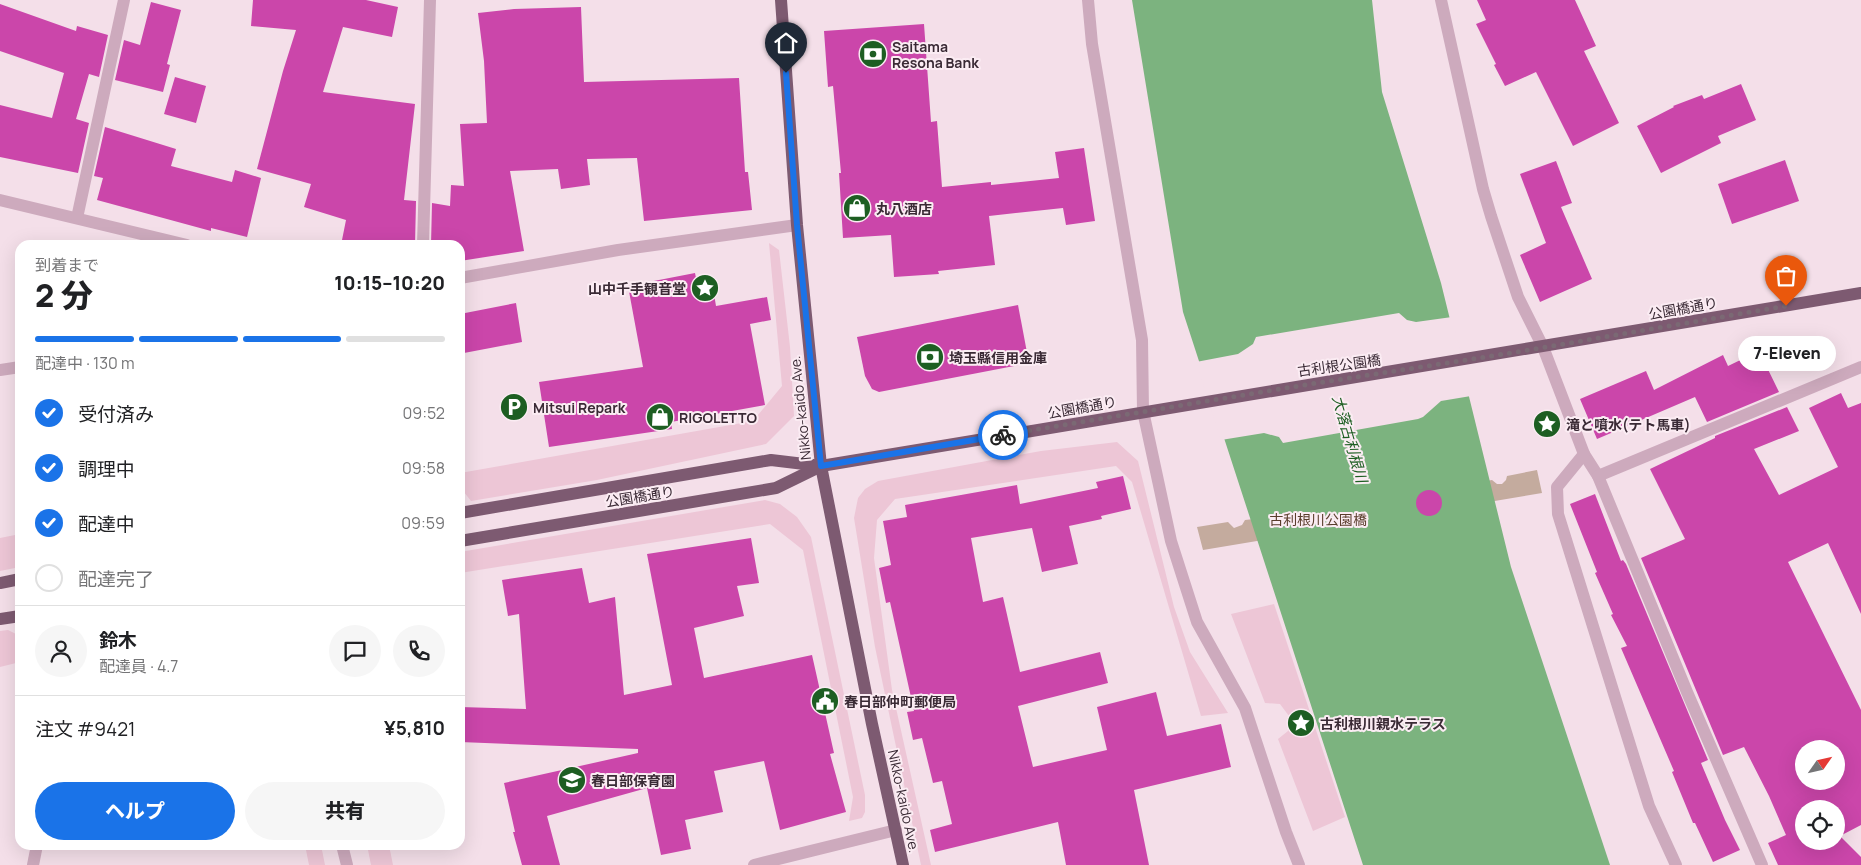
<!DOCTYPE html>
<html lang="ja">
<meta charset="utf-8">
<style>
body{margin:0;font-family:Manrope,"Noto Sans JP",sans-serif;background:#f6f6f6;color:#202124;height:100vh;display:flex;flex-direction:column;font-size:19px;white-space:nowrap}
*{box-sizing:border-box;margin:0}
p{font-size:16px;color:#757577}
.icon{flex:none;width:28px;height:28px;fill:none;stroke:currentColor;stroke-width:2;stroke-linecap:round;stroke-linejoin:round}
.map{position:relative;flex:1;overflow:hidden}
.details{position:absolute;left:15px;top:240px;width:450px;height:610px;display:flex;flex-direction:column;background:#fff;border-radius:15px;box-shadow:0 5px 20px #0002}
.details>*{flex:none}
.needle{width:32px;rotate:56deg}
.buttons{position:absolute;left:1795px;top:740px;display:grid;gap:10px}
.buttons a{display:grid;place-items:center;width:50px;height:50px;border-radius:50%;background:#fff;box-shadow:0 5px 20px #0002;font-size:25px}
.pin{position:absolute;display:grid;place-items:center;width:42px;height:42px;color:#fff;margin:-51px -21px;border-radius:50% 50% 50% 0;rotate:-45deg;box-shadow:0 0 5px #0007}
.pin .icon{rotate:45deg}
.courier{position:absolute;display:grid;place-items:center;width:50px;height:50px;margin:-25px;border:4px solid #1a73e8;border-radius:50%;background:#fff;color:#222;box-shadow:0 1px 6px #0007}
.bubble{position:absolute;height:35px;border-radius:18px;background:#fff;box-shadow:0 5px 20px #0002;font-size:16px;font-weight:800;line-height:35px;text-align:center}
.headline em{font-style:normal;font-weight:800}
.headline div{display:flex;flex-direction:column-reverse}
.headline{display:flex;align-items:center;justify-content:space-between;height:85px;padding:0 20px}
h1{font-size:32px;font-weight:800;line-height:38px}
.bar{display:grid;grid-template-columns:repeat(4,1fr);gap:8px 5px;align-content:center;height:60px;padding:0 20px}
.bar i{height:6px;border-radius:4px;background:#e0e0e0}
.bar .selected{background:#1a73e8}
.bar p{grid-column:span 4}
.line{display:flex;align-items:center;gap:12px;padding:0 20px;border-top:1px solid #e0e0e0}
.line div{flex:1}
.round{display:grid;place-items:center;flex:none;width:52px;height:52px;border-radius:26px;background:#f6f6f6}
ol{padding:0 20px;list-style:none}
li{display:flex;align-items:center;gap:15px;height:55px}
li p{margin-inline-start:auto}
li .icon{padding:5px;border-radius:50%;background:#1a73e8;color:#fff;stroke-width:4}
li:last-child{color:#757577}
li i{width:28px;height:28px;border:2px solid #e0e0e0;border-radius:50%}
.cta{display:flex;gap:10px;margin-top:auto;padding:10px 20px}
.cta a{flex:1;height:58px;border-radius:30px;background:#1a73e8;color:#fff;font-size:20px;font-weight:800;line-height:58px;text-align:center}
.cta a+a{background:#f6f6f6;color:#202124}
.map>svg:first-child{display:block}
.green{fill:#c4ab9e}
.plaza{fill:#edc6d6}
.water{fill:#7cb37f}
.pier{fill:#f4dfe9}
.building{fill:#cb46aa;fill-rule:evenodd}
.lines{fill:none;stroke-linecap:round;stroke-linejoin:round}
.minor{stroke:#cdaabd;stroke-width:12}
.major{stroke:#7d5a71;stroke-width:12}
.done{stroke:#7b6974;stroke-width:5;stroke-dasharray:0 9}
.route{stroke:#1a73e8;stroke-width:6}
.labels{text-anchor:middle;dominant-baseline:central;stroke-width:4;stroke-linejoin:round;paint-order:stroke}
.poi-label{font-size:14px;font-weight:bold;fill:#3a2a35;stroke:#fbecf3;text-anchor:start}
.street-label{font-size:14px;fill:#3a2a35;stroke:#fbecf3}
.park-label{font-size:14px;fill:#5a3d2c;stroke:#fbecf3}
.water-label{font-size:15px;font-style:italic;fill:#1d5e22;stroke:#fbecf3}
</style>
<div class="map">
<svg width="1861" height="865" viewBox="0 0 1861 865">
<rect width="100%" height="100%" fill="#f4dfe9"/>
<!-- green -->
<path class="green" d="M1537,470L1542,493L1203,550L1197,527L1228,522L1234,528L1242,525L1245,520L1273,517L1492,480L1497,484H1502L1506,480L1507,476Z"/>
<!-- plaza -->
<g class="plaza">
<path d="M769,243L779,250L790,347L794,416L766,444L597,480L471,501L460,487V473L753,421L782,386Z"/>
<path d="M1117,442L1138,461L1174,607L1190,652L1228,713L1201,716L1132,482L1116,466L895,499L877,520L874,558L892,690L931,865H921L875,647L854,518L858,498L865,489L878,481L1041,451Z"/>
<path d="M765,500L780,504L797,517L811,537L865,795V812L862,818L849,821L853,797L803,550L770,524L460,573V552Z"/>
<path d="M20,534V567L0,571V538Z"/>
<path d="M1274,604L1345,817L1313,831L1278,739L1288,731L1289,716L1280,704L1265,703L1231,614Z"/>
<path d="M8,630L20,636V662L0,667V631Z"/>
<path d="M305,845H321L325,865H309Z"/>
<path d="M367,845H389L393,865H371Z"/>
</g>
<!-- water -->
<path class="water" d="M1132,0H1372L1382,92L1441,283L1511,567L1610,865H1363L1183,312Z"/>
<!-- pier -->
<path class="pier" d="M1399,313L1407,320L1416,322L1452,317L1471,396L1441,401L1423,417L1418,419L1283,443L1279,437L1264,433L1221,440L1196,362L1238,354L1253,344L1256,337Z"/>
<!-- building -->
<g class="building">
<path d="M253,0H366L398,7L392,37L343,27L323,92L415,104L404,200L416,201L415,245H341L346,220L304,207L311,184L257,169L283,71L296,30L251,26Z"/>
<path d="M1477,0H1575L1596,46L1584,51L1619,123L1573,146L1536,72L1505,86L1494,65L1496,64L1476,24L1486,20Z"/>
<path d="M151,2L181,10L167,64L170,65L163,92L115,80L124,40L140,45Z"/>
<path d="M0,4L76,31L77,26L108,35L99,77L89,74L76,119L89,123L78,173L0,157V105L52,118L64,73L0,51Z"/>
<path d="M581,7L584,82L739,78L745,172H748L752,210L644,221L637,158L587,159L590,185L561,189L558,169L510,171L524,251L460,261V245H431L432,203L450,206L451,185L464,186L460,124L487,123L484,61L478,13L514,9Z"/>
<path d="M924,24L931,122L937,121L942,187L991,182V185L1059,178L1055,152L1084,148L1095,221L1066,225L1063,208L989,216L995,265L938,271L939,274L894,277L891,235L843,238L839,173H841L833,86L828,87L824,31Z"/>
<path d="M175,77L206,86L196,123L164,114Z"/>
<path d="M1741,84L1756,120L1718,136L1721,143L1661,173L1637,126L1674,107L1673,106L1702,95L1704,99Z"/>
<path d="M105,127L176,149L171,166L232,182L235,170L261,178L247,237L211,228V231L97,200L103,178L94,176Z"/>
<path d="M1785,160L1799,201L1732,224L1718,184Z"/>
<path d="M1556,161L1572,203L1561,207L1592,279L1540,302L1520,255L1546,243L1520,174Z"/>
<path d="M695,273L696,278L711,276L716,306L767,297L771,320L750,324L765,405L671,422L672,429L549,447L539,382L643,367L628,286Z"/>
<path d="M516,303L522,342L464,353L460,332V314Z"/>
<path d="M1018,305L1029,363L879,392L872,389L865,376L857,337Z"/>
<path d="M1759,351L1779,392L1707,422L1695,397L1597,439L1580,399L1646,371L1654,390L1723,355L1728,366Z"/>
<path d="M1841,393L1848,408L1861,403V614L1828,543L1788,562L1861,710V825L1840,836L1861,857V865H1778L1768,843L1786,835L1769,796L1744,747L1723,755L1641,558L1685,539L1650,469L1715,438V436L1787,407L1799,431L1754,449L1779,495L1838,467L1809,408ZM1804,749H1836V781H1804ZM1804,809H1836V841H1804Z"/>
<path d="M1123,476L1131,509L1101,516L1102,519L1069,526L1078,564L1042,572L1032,528L971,538L983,602L1003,597L1020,672L1100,652L1108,683L1018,706L1033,767L1107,750L1097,707L1156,692L1167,736L1221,724L1231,767L1134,790L1149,865H1066L1058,822L935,852L930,830L952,824L942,781L933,783L922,738L913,740L907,712L914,711L890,602L886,603L879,568L891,565L883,521L907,517L905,505L1017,485L1020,504L1098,488L1096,482Z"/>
<circle cx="1429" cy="503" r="13"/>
<path d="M1595,494L1621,561L1623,560L1626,564L1708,760L1701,763L1725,820L1740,850L1713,862L1695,823H1693L1672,772L1674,771L1621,648L1627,646L1611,615L1613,614L1595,573L1597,572L1570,504Z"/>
<path d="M751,538L759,583L737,586L744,616L694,628L704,678L812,655L834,753L830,754L846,812L780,830L764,761L714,771L723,812L685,820L691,849L661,855L647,788L547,816L560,865H522L513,832H515L504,783L638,753V749L460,742V707L526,709L519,614L508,616L502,580L582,568L589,603L615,597L624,695L672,685L647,554Z"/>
</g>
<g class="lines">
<!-- minor -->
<g class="minor">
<path d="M1088,0L1092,44L1142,340L1143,411L1171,541L1197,622L1245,708L1286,832L1299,865"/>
<path d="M1441,0L1483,189L1491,216L1518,297L1543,347L1584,454L1598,476L1687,692L1762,865"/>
<path d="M0,200L187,245"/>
<path d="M77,218L124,0"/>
<path d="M423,245L430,0"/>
<path d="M460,278L618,250L797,225"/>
<path d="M0,370L20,367"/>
<path d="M1584,454L1557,487L1558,514L1649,806L1676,865"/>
<path d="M1598,476L1861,367"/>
<path d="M342,845L347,865"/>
<path d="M33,865L37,845"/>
<path d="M754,865L896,830"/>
</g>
<!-- major -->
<g class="major">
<path d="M781,0L797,225L821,466L872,724L903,865"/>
<path d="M460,513L771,460L821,466C1168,408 1515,352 1861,293"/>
<path d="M460,541L776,488L821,466"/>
<path d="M0,583L20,579"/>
<path d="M0,619L20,616"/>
</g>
</g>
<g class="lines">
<!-- done -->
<path class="done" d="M1003,435L1292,387L1511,353L1786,306"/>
<!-- route -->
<path class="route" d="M786,73L797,225L821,466L1003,435"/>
</g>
<!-- icons -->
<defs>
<symbol id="bank-disc" viewBox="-11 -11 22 22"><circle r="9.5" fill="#1d5e22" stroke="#fbecf3"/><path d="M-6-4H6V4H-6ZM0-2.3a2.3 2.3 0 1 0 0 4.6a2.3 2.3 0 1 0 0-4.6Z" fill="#fff"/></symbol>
<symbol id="shop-disc" viewBox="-11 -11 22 22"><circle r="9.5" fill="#1d5e22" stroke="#fbecf3"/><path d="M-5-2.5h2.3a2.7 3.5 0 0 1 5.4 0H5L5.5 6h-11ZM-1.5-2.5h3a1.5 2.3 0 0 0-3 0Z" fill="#fff"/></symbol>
<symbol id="sight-disc" viewBox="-11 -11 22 22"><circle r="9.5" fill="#1d5e22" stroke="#fbecf3"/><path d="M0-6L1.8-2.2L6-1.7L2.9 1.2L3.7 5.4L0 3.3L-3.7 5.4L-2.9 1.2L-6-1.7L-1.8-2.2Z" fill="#fff"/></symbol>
<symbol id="parking-disc" viewBox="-11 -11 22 22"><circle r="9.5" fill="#1d5e22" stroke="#fbecf3"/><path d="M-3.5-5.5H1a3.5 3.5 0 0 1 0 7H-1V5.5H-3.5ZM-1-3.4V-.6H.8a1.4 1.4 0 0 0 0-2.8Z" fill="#fff"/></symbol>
<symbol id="civic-disc" viewBox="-11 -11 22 22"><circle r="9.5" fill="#1d5e22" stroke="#fbecf3"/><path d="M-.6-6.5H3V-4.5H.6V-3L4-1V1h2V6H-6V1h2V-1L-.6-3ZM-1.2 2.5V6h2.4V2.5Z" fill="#fff"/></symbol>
<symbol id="school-disc" viewBox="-11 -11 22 22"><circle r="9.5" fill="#1d5e22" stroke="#fbecf3"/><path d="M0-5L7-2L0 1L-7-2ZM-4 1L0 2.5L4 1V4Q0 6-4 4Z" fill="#fff"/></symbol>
</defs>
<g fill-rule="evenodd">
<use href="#bank-disc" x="857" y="38" width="32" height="32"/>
<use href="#shop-disc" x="841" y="192" width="32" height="32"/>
<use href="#sight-disc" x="689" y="272" width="32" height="32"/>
<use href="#bank-disc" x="914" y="341" width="32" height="32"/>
<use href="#parking-disc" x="498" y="391" width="32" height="32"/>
<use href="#shop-disc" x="644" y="401" width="32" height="32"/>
<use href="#sight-disc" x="1531" y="408" width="32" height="32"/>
<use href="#civic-disc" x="809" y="685" width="32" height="32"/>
<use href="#sight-disc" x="1285" y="707" width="32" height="32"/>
<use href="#school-disc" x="556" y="764" width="32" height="32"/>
</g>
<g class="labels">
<!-- poi labels -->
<g class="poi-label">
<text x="892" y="46">Saitama<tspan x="892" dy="16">Resona Bank</tspan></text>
<text x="876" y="208">丸八酒店</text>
<text x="686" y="288" text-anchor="end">山中千手観音堂</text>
<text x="949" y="357">埼玉縣信用金庫</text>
<text x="533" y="407">Mitsui Repark</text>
<text x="679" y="417">RIGOLETTO</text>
<text x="1566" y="424">滝と噴水(テト馬車)</text>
<text x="844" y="701">春日部仲町郵便局</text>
<text x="1320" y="723">古利根川親水テラス</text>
<text x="591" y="780">春日部保育園</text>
</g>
<!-- street labels -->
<g class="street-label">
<text transform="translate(1683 308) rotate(-10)">公園橋通り</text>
<text transform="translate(1339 365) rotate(-8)">古利根公園橋</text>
<text transform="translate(1082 407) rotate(-10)">公園橋通り</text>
<text transform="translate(800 408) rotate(-96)">Nikko-kaido Ave.</text>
<text transform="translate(640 496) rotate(-9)">公園橋通り</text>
<text transform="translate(904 801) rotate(78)">Nikko-kaido Ave.</text>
</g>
<!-- park labels -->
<g class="park-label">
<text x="1318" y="519">古利根川公園橋</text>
</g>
<!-- water labels -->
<g class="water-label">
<text transform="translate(1350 439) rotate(74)">大落古利根川</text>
</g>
</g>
</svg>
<div class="buttons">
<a><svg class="needle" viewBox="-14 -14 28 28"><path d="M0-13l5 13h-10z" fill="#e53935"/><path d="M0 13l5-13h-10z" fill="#757577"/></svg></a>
<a><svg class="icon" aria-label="locate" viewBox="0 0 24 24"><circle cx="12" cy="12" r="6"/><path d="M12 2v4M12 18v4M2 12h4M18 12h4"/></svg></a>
</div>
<div class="pin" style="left:1786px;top:306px;background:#ea580c"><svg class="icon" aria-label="bag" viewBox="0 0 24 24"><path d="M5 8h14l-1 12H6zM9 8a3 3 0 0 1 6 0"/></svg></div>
<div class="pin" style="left:786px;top:73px;background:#1f2937"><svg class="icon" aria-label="home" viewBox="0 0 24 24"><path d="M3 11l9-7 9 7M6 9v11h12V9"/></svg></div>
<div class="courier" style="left:1003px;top:435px"><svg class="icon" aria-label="bike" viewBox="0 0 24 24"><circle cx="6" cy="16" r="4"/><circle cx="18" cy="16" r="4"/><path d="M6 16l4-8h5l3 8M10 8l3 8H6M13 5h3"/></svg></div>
<div class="bubble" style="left:1738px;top:336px;width:98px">7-Eleven</div>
<section class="details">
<div class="headline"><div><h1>2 分</h1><p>到着まで</p></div><em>10:15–10:20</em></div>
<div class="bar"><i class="selected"></i><i class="selected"></i><i class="selected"></i><i></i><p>配達中 · 130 m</p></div>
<ol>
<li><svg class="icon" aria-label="check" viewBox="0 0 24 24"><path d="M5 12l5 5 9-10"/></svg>受付済み<p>09:52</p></li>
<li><svg class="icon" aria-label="check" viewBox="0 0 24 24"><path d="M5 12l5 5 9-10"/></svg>調理中<p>09:58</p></li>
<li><svg class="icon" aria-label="check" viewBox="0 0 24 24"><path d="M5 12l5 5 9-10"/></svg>配達中<p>09:59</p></li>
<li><i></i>配達完了</li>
</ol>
<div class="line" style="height:90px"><a class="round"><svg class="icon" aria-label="person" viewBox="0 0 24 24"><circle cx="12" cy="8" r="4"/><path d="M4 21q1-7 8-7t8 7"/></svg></a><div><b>鈴木</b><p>配達員 · 4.7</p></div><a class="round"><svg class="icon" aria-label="chat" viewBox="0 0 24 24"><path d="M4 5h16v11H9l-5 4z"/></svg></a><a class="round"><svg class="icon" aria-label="phone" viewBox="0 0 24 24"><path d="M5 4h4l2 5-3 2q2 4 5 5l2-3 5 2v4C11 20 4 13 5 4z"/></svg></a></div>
<div class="line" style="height:65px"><div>注文 #9421</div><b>¥5,810</b></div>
<div class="cta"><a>ヘルプ</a><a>共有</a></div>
</section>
</div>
